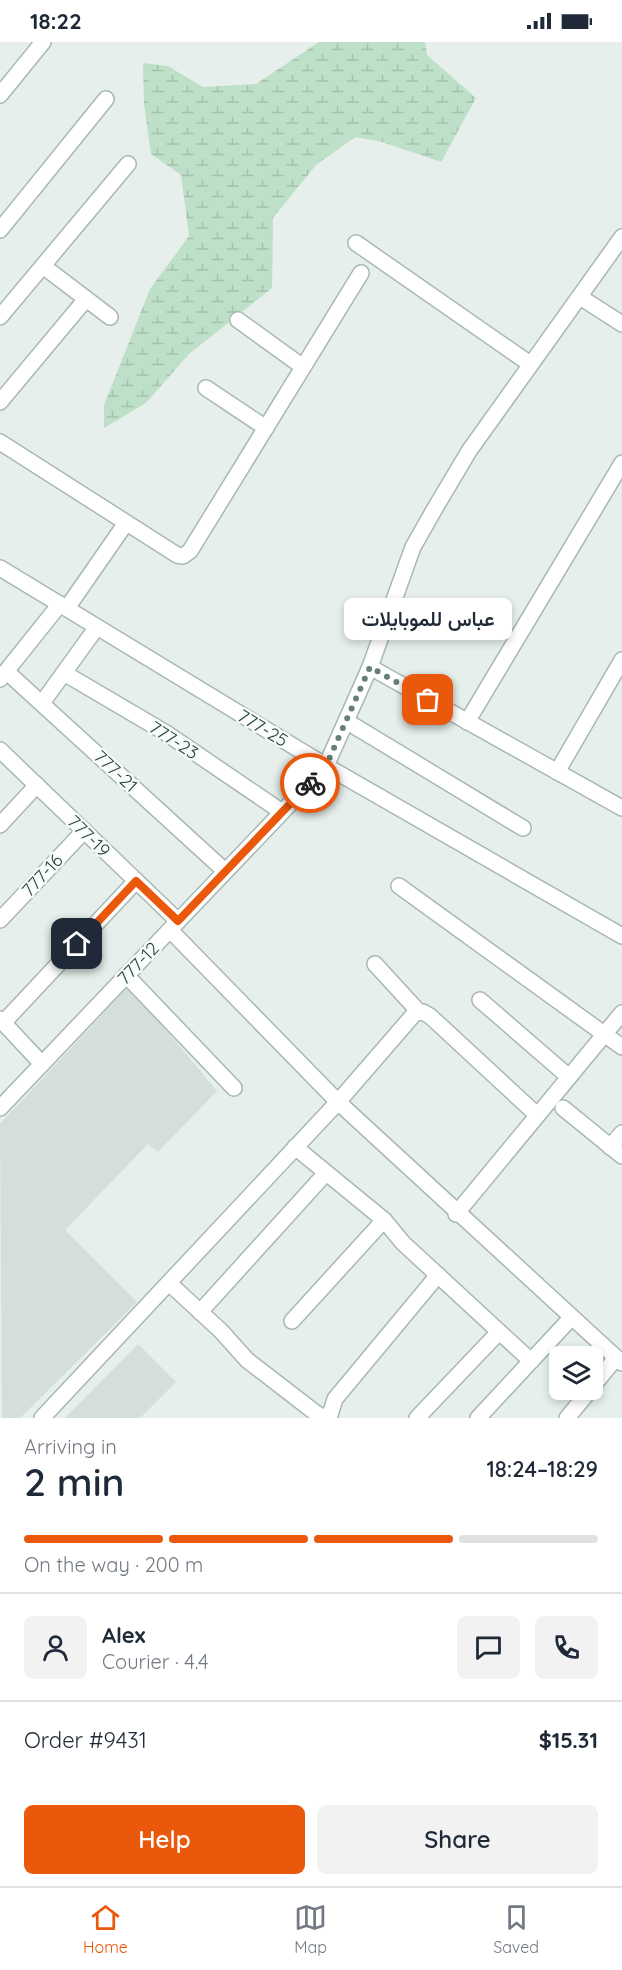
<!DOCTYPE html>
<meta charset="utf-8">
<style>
body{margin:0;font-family:Quicksand,Vazirmatn,sans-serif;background:#f2f2f3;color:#1f2937;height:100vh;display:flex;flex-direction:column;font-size:22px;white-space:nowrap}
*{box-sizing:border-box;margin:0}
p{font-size:20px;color:#747a83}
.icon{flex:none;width:33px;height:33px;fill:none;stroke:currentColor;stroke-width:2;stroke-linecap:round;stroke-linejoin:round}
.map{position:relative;height:1376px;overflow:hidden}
.drawer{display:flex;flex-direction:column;background:#fff;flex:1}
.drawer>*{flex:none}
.buttons{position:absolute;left:549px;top:1304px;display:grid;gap:12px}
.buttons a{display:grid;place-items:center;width:54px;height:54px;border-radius:9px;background:#fff;box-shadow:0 3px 9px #0003;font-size:30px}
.pin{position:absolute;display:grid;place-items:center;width:51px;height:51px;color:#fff;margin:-26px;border-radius:12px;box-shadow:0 3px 9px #0006}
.courier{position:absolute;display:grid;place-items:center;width:60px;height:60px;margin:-30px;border:4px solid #ea580c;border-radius:50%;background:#fff;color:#222;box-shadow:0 2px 8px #0007}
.bubble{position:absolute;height:42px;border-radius:9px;background:#fff;box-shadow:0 3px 9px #0003;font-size:20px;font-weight:600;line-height:42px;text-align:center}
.summary em{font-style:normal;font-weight:600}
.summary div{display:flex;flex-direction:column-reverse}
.summary{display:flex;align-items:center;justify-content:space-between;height:102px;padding:0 24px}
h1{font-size:39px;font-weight:600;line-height:45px}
.bar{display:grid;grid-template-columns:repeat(4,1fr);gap:9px 6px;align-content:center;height:72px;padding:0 24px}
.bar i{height:8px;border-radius:4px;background:#e0e1e3}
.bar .active{background:#ea580c}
.bar p{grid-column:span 4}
.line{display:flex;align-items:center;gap:15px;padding:0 24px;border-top:2px solid #e0e1e3}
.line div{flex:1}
.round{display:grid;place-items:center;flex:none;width:63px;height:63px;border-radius:9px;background:#f2f2f3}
.action{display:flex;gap:12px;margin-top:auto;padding:12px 24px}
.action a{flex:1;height:69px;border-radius:9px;background:#ea580c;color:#fff;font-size:24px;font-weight:600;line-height:69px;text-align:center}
.action a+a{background:#f2f2f3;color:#1f2937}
.status{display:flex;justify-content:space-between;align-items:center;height:42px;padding:0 30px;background:#fff;direction:ltr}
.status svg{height:16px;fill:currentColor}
.menu{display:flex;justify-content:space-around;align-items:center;height:84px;border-top:2px solid #e0e1e3;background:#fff;font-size:16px;color:#747a83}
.menu a{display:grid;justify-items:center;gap:3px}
.menu .active{color:#ea580c}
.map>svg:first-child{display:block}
.built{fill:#d4dfda}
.wetland{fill:url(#wetland-marsh)}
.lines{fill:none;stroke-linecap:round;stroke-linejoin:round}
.minor-casing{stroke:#a8b8b2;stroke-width:18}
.minor{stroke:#fff;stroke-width:15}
.done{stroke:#687f78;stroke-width:6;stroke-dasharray:0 10.8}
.route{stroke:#ea580c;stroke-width:8}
.labels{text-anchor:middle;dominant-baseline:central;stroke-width:5;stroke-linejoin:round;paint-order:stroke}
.street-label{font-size:18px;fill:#24423a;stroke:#f7fbf9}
</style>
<div class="status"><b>18:22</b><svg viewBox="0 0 49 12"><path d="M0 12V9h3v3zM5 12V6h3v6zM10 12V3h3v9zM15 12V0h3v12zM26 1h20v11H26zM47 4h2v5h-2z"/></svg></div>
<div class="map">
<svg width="622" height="1376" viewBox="0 0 622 1376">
<defs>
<pattern id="wetland-marsh" width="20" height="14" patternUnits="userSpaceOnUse" patternTransform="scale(1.5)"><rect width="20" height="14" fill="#bfe0c8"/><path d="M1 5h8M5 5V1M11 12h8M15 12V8" fill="none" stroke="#a4c1ad"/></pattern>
</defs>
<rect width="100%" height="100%" fill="#e6efeb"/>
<!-- built -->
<g class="built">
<path d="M129,944L217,1049L158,1110L148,1102L65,1188L137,1260L20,1376H2L0,1082Z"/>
<path d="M138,1302L176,1340L140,1376H65Z"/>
</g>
<!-- wetland -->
<path class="wetland" d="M319,0H425L427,13L476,56L441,120L382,100L355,95L316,123L273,176L272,246L189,312L146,361L104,386V363L150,247L189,194L181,133L151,112L144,62L143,21L168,24L203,45L256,42Z"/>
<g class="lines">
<defs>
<g id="minor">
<path d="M0,53L43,0"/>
<path d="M0,188L106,57"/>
<path d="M356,201L530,322"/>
<path d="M43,224L110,275"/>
<path d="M580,255L622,282"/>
<path d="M0,275L128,122"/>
<path d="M238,278L303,325"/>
<path d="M206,346L266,386"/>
<path d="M0,360L86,257"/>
<path d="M0,400L177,513L183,514L190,509L361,231"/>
<path d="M0,526L326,724L622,894"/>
<path d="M67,566L126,481"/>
<path d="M370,625L622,766"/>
<path d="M7,630L225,829"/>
<path d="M64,631L166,691L282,770"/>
<path d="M0,637L60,562"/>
<path d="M42,661L97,585"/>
<path d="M346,679L523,786"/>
<path d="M467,680L622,421"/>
<path d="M0,708L178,879"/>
<path d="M557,730L622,618"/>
<path d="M0,783L37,743"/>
<path d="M399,844L622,1005"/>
<path d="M0,878L84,789"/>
<path d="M170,888L338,1060L622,1321"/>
<path d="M375,922L419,970"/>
<path d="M126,933L234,1046"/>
<path d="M480,958L569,1035"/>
<path d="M0,977L42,1022"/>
<path d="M4,980L136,839"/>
<path d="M0,1066L326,724L370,625L413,505L434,468L469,409L622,195"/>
<path d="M563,1066L622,1114"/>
<path d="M295,1105L384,1178L403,1201L531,1319"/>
<path d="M610,1105L622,1091"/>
<path d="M456,1172L622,971"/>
<path d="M170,1242L221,1289L247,1318L317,1372L326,1376"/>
<path d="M200,1270L326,1131"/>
<path d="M292,1279L384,1178"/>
<path d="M592,1345L616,1316"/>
<path d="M42,1376L338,1060L415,971L423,970L430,974L537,1073"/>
<path d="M329,1376L335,1357L438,1233"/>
<path d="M417,1376L499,1290"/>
<path d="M478,1376L571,1276"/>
<path d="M567,1376L591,1347"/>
</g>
</defs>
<!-- minor casing -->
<use href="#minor" class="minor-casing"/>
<!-- minor -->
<use href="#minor" class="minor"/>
</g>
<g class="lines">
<!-- done -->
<path class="done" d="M310,741L326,724L370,625L428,658"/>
<!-- route -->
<path class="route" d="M77,902L136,839L178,879L310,741"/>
</g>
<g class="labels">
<!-- street labels -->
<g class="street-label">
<text transform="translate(263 686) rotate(31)">777-25</text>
<text transform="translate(174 698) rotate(33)">777-23</text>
<text transform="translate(116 729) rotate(43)">777-21</text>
<text transform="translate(89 794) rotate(44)">777-19</text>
<text transform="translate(42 833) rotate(-47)">777-16</text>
<text transform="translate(138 921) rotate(-46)">777-12</text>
</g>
</g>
</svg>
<div class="buttons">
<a><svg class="icon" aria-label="layers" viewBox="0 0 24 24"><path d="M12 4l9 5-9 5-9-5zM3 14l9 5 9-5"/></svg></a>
</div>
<div class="pin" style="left:428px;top:658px;background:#ea580c"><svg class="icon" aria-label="bag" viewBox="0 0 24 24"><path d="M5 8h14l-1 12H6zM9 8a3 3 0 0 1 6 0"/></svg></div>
<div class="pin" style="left:77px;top:902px;background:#1f2937"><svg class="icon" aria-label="home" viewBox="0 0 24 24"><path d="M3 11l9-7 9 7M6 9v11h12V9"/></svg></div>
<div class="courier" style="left:310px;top:741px"><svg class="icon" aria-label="bike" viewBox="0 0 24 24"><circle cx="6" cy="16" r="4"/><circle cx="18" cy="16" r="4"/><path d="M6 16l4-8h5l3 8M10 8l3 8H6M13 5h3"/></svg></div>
<div class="bubble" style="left:344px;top:556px;width:168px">عباس للموبايلات</div>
</div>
<section class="drawer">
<div class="summary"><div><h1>2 min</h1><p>Arriving in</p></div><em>18:24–18:29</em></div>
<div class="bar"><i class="active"></i><i class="active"></i><i class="active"></i><i></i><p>On the way · 200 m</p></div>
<div class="line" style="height:108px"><a class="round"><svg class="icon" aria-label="person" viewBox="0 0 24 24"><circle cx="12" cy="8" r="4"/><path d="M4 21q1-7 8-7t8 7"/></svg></a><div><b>Alex</b><p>Courier · 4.4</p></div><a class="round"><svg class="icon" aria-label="chat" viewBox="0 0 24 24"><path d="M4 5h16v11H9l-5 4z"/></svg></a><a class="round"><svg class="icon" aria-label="phone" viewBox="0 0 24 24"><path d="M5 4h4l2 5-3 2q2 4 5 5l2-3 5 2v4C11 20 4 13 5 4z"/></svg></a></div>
<div class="line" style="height:78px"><div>Order #9431</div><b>$15.31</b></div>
<div class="action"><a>Help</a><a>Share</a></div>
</section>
<nav class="menu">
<a class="active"><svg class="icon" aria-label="home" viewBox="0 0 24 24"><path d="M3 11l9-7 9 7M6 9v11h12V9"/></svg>Home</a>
<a><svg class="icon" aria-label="map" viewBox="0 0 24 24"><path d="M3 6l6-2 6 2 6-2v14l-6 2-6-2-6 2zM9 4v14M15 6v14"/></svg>Map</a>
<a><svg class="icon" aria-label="saved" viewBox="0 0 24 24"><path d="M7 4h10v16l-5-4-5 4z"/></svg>Saved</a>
</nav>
